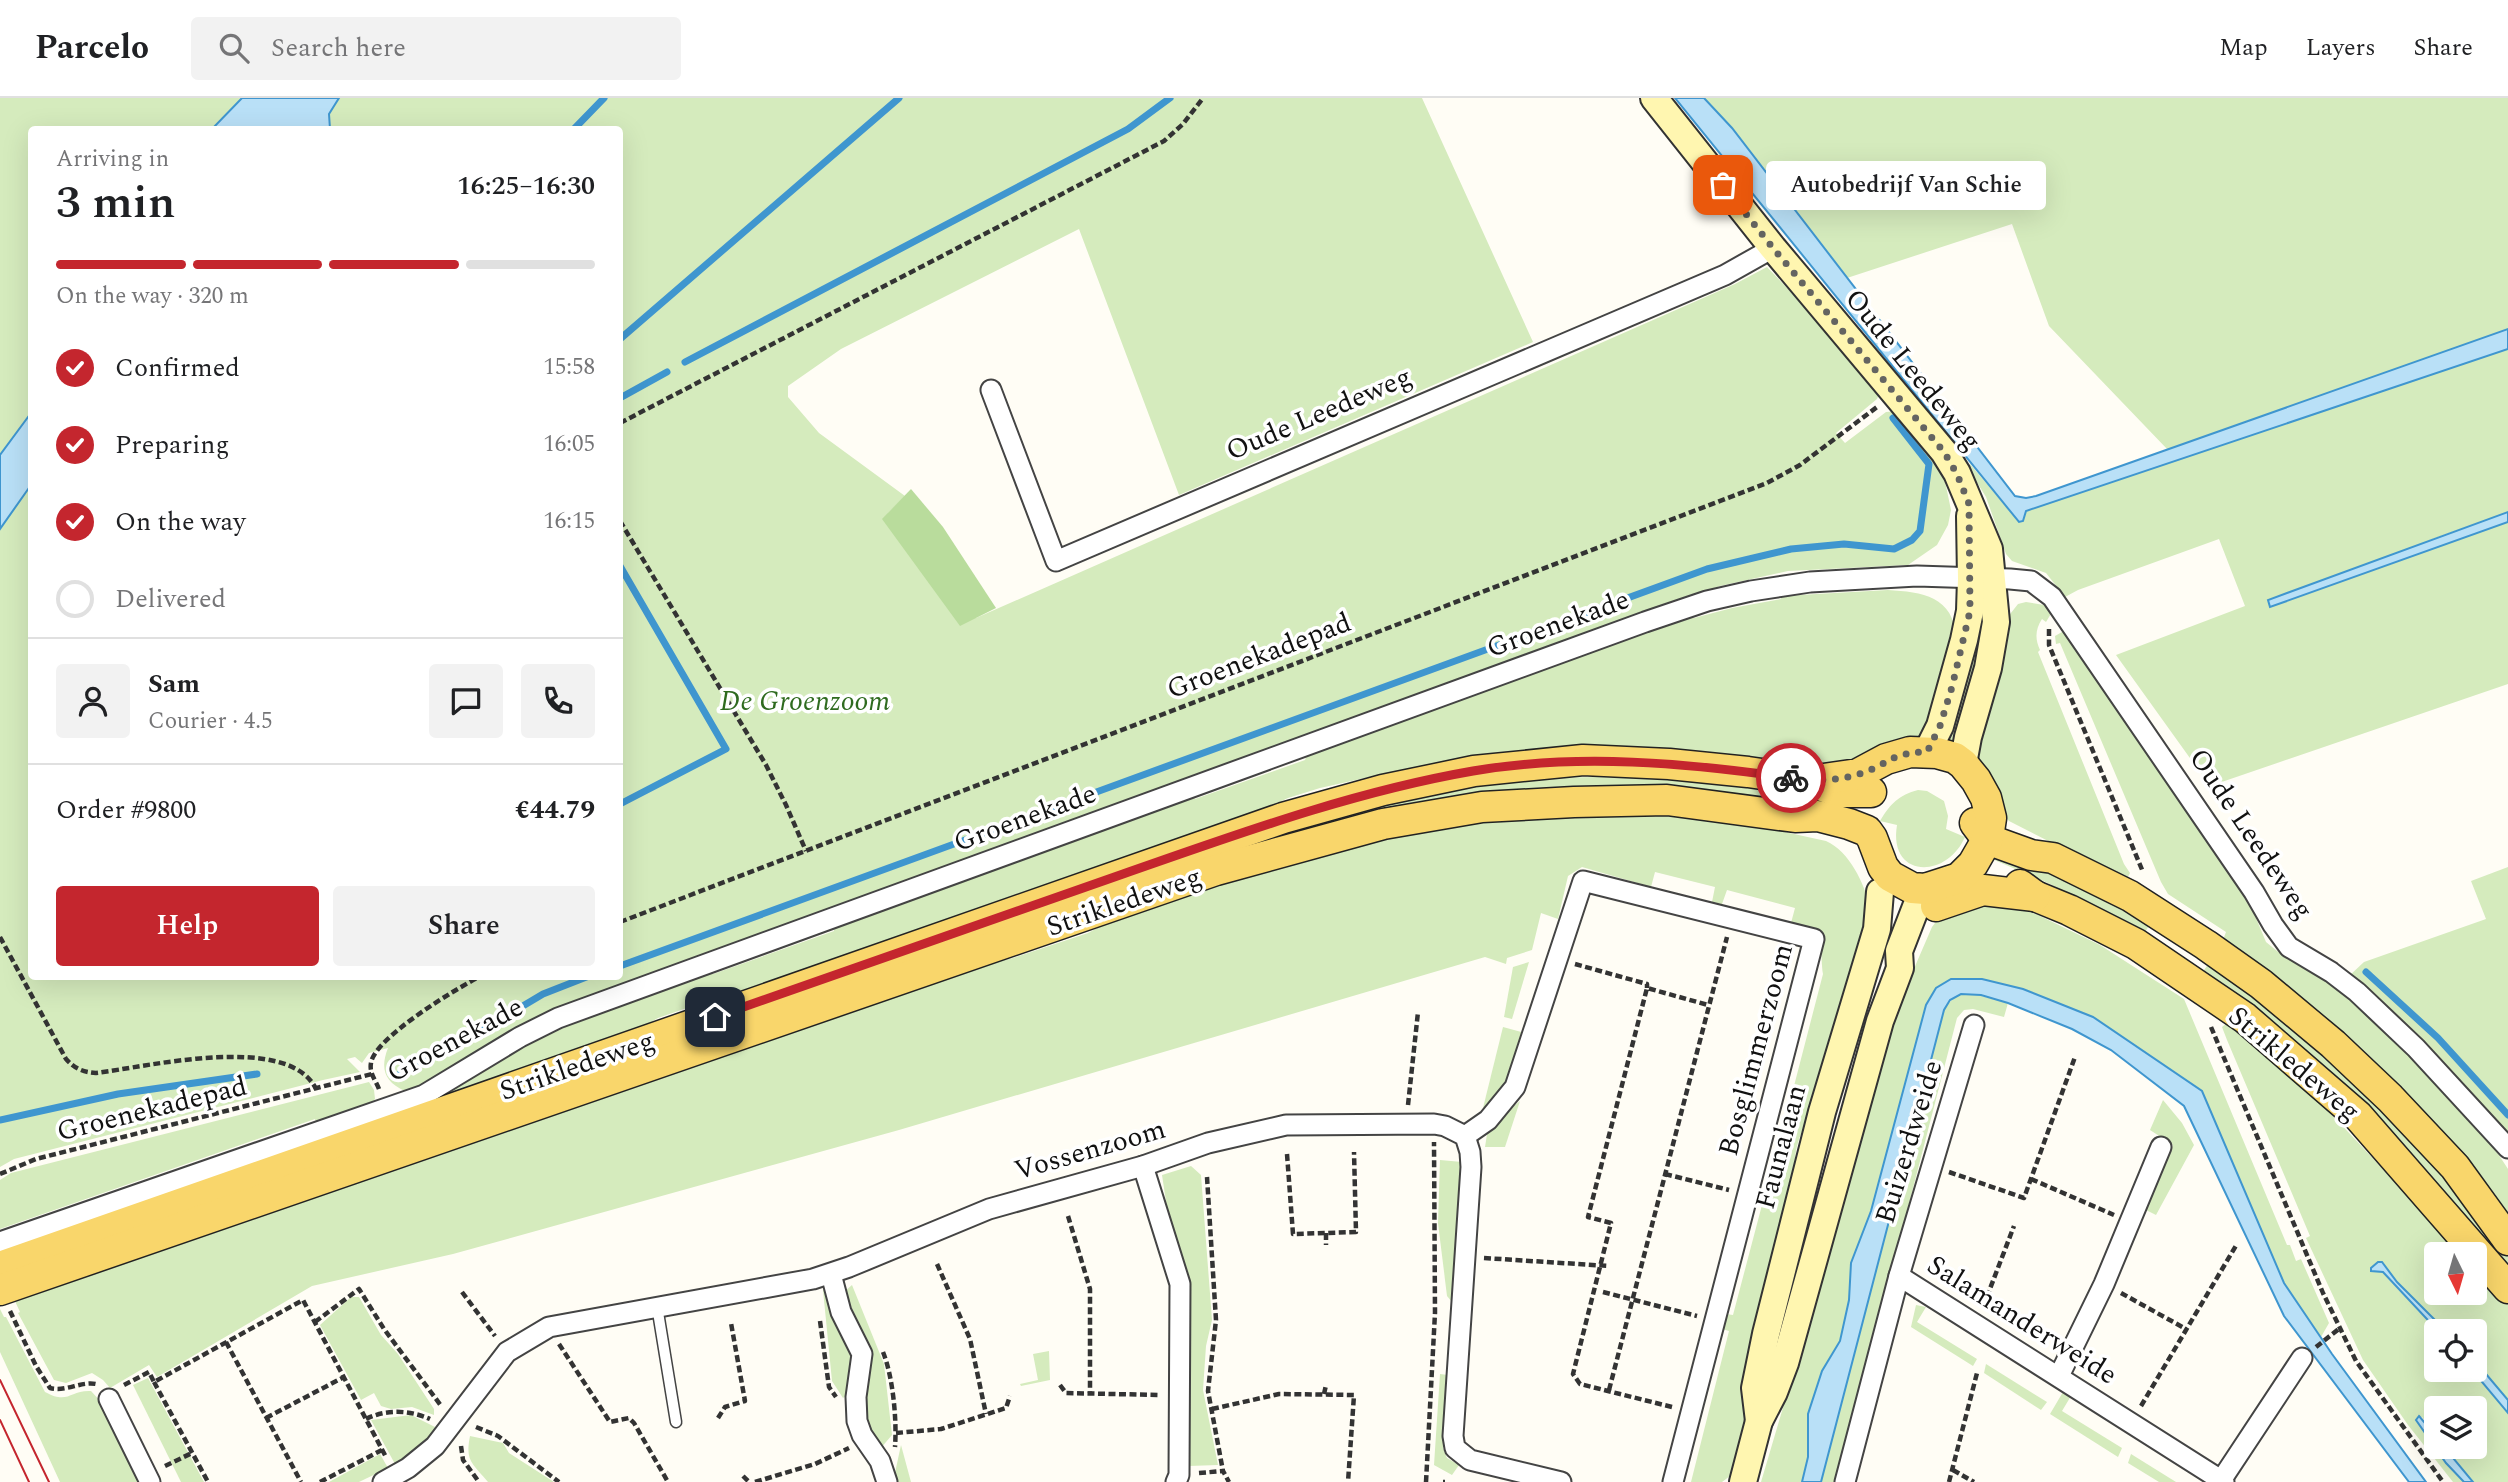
<!DOCTYPE html>
<meta charset="utf-8">
<style>
body{margin:0;font-family:Spectral,serif;background:#f2f2f2;color:#202124;height:100vh;display:flex;flex-direction:column;font-size:26px;white-space:nowrap}
*{box-sizing:border-box;margin:0}
p{font-size:23px;color:#757577}
.icon{flex:none;width:38px;height:38px;fill:none;stroke:currentColor;stroke-width:2;stroke-linecap:round;stroke-linejoin:round}
.map{position:relative;flex:1;overflow:hidden}
.panel{position:absolute;left:28px;top:28px;width:595px;height:854px;display:flex;flex-direction:column;background:#fff;border-radius:7px;box-shadow:0 7px 28px #0002}
.panel>*{flex:none}
.needle{width:46px;rotate:175deg}
.fabs{position:absolute;left:2424px;top:1144px;display:grid;gap:14px}
.fabs a{display:grid;place-items:center;width:63px;height:63px;border-radius:7px;background:#fff;box-shadow:0 7px 28px #0002;font-size:35px}
.pin{position:absolute;display:grid;place-items:center;width:60px;height:60px;color:#fff;margin:-30px;border-radius:14px;box-shadow:0 4px 10px #0006}
.courier{position:absolute;display:grid;place-items:center;width:70px;height:70px;margin:-35px;border:5px solid #c4262e;border-radius:50%;background:#fff;color:#222;box-shadow:0 2px 9px #0007}
.bubble{position:absolute;height:49px;border-radius:7px;background:#fff;box-shadow:0 7px 28px #0002;font-size:23px;font-weight:600;line-height:49px;text-align:center}
.summary em{font-style:normal;font-weight:600}
.summary div{display:flex;flex-direction:column-reverse}
.summary{display:flex;align-items:center;justify-content:space-between;height:119px;padding:0 28px}
h1{font-size:46px;font-weight:600;line-height:52px}
.bar{display:grid;grid-template-columns:repeat(4,1fr);gap:10px 7px;align-content:center;height:84px;padding:0 28px}
.bar i{height:9px;border-radius:5px;background:#e0e0e0}
.bar .current{background:#c4262e}
.bar p{grid-column:span 4}
.line{display:flex;align-items:center;gap:18px;padding:0 28px;border-top:2px solid #e0e0e0}
.line div{flex:1}
.round{display:grid;place-items:center;flex:none;width:74px;height:74px;border-radius:7px;background:#f2f2f2}
ol{padding:0 28px;list-style:none}
li{display:flex;align-items:center;gap:21px;height:77px}
li p{margin-inline-start:auto}
li .icon{padding:7px;border-radius:50%;background:#c4262e;color:#fff;stroke-width:4}
li:last-child{color:#757577}
li i{width:38px;height:38px;border:4px solid #e0e0e0;border-radius:50%}
.button{display:flex;gap:14px;margin-top:auto;padding:14px 28px}
.button a{flex:1;height:80px;border-radius:7px;background:#c4262e;color:#fff;font-size:28px;font-weight:600;line-height:80px;text-align:center}
.button a+a{background:#f2f2f2;color:#202124}
header{display:flex;align-items:center;gap:42px;box-sizing:border-box;height:98px;padding:0 35px;background:#fff;border-bottom:2px solid #e0e0e0}
header strong{font-size:33px}
nav{display:flex;gap:38px;margin-inline-start:auto;font-size:24px}
.search{width:490px;height:63px;background:#f2f2f2;display:flex;align-items:center;gap:18px;box-sizing:border-box;padding:0 24px;border-radius:7px;color:#757577;font-size:26px}
.map>svg:first-child{display:block}
.green{fill:#d5ebbd;fill-rule:evenodd}
.forest{fill:#b9dc9c}
.water{fill:#b9e0f7;stroke:#3f96cf;stroke-width:2}
.lines{fill:none;stroke-linecap:round;stroke-linejoin:round}
.stream{stroke:#3f96cf;stroke-width:7}
.lane-casing{stroke:#444;stroke-width:13}
.street-casing{stroke:#444;stroke-width:23}
.secondary-casing{stroke:#333;stroke-width:30}
.primary-casing{stroke:#222;stroke-width:33}
.path{stroke:#333;stroke-width:4.5;stroke-dasharray:7 3.5;stroke-linecap:butt}
.lane{stroke:#fff;stroke-width:10}
.street{stroke:#fff;stroke-width:19}
.secondary{stroke:#fff6b0;stroke-width:26}
.primary{stroke:#f9d66b;stroke-width:30}
.tram{stroke:#c4262e;stroke-width:2}
.done{stroke:#646461;stroke-width:7;stroke-dasharray:0 12.6}
.route{stroke:#c4262e;stroke-width:9}
.labels{text-anchor:middle;dominant-baseline:central;stroke-width:7;stroke-linejoin:round;paint-order:stroke}
.street-label{font-size:28px;fill:#111;stroke:#fff}
.park-label{font-size:28px;font-style:italic;fill:#2f6b1f;stroke:#fff}
</style>
<header>
<strong>Parcelo</strong>
<div class="search"><svg class="icon" aria-label="search" viewBox="0 0 24 24"><circle cx="10" cy="10" r="6"/><path d="M15 15l6 6"/></svg>Search here</div>
<nav><a>Map</a><a>Layers</a><a>Share</a></nav>
</header>
<div class="map">
<svg width="2508" height="1384" viewBox="0 0 2508 1384">
<rect width="100%" height="100%" fill="#fffdf5"/>
<!-- green -->
<g class="green">
<path d="M0,0H1422L1533,244L1179,397L1079,131L841,251L788,288V299L819,335L905,398L888,415L976,520L1735,186L1767,169L1853,259L1881,292L1877,301L1836,335L1845,345L1886,314L1898,313L1938,361L1946,388L1951,412L1948,427L1937,447L1908,467L1788,473L1720,488L564,909L436,981L405,993C384,984 380,970 388,950L369,955L362,965L355,959L347,961L360,974L323,982L14,1061L0,1069ZM32,32H620V878H32Z"/>
<path d="M1704,0H2508V231L2168,352L2049,228L2012,126L1847,180L1732,30Z"/>
<path d="M2508,251V414L2435,440L2270,509L2508,424V586L2210,688L2116,557L2245,508L2219,441L2078,492L2065,499L2046,475L2012,463L2006,456L1986,399L1968,370L1970,366L2019,424L2023,423L2026,413Z"/>
<path d="M1888,492C1922,494 1954,498 1956,540L1923,637L1857,668H1817L1673,652L1487,658L1401,672L1320,690L1288,700L1185,748L809,878L727,896L658,920L605,950L335,1037L447,994L521,948L564,927L703,876H713L834,833V829L1193,698L1195,701L1305,662L1307,656L1688,517L1694,520L1732,510L1781,501V498Z"/>
<path d="M2026,504L2044,507L2052,514L2046,524L2042,521C2035,532 2035,541 2040,552L2038,554L2124,766L2130,775L2128,779L2106,769L2103,771L2009,723C1993,705 1981,677 1976,653L2007,520L2018,506Z"/>
<path d="M1984,520L1987,523L1956,650L1946,645L1981,521Z"/>
<path d="M2062,534H2065L2238,777L2266,844L2282,857L2330,882L2368,914L2424,971L2489,1042L2508,1071V1126L2223,842L2226,834L2168,796L2161,784L2060,545L2056,546L2055,538Z"/>
<path d="M1597,679L1684,681L1772,690L1851,704L1847,716L1523,692L572,976L1224,749L1398,699L1522,680Z"/>
<path d="M1918,692L1927,693L1944,703L1948,718L1946,731L1965,739C1946,782 1888,780 1897,727L1880,723C1890,706 1899,697 1918,692Z"/>
<path d="M1584,715L1674,718L1753,727L1826,743C1850,754 1864,785 1870,809L1820,1001C1800,1033 1791,1051 1796,1089L1738,1379L1730,1378L1722,1384H1691L1729,1233L1722,1231L1726,1216L1733,1217L1762,1107L1755,1105L1758,1094L1766,1096L1823,876C1819,843 1828,835 1791,825L1795,810L1727,792L1722,806L1712,804L1715,789L1655,774L1651,789L1582,769L1568,778L1558,821L1541,815L1532,852L1507,860L1506,866L1485,859L899,1032L453,1156L312,1188L157,1279L149,1267L110,1290L103,1282L92,1275L66,1285L54,1282L18,1215L20,1214L14,1201L932,878L1013,860L1088,835L1148,803L1360,746L1404,737L1523,719Z"/>
<path d="M1996,751L2054,776L2150,826L2144,836L2050,786L1992,761Z"/>
<path d="M2508,769V1039L2348,879L2364,864L2486,821L2471,783Z"/>
<path d="M1999,802L2038,817L2100,847L2184,901L2287,1147H2290L2296,1163L2301,1161L2329,1225L2321,1239L2284,1185L2202,993L2093,919L2023,891L1951,881L1936,890L1926,907L1871,1113L1851,1165L1849,1202L1840,1243L1822,1273L1808,1316V1359L1802,1384H1761L1840,1117L1878,970L1897,910L1932,829L1938,821Z"/>
<path d="M1529,864L1512,921L1504,919L1513,869Z"/>
<path d="M2209,865L2233,882L2331,964L2459,1087L2508,1157V1177L2202,875Z"/>
<path d="M1970,895L2008,905L2004,919L1973,911L1964,912L1957,920L1837,1384H1821L1944,912C1951,901 1957,896 1970,895Z"/>
<path d="M2227,925C2261,953 2296,982 2328,1013C2374,1060 2417,1110 2464,1157H2436V1195H2474L2475,1167L2508,1200V1302L2475,1263L2474,1234H2447L2397,1184L2382,1164L2373,1174H2383L2439,1234H2436V1272H2472L2508,1315V1384H2473L2444,1349H2474V1311H2436V1338L2422,1319L2416,1322L2446,1365L2464,1384H2453L2408,1327L2363,1262L2306,1140L2310,1138L2227,942L2222,929Z"/>
<path d="M1503,929L1525,935L1507,988L1483,1010Z"/>
<path d="M369,984L374,992L375,1001L372,1005L316,1024L315,1021L0,1131V1082L11,1075Z"/>
<path d="M2163,1002L2182,1025L2194,1047L2156,1117L2146,1112L2173,1047L2150,1032Z"/>
<path d="M1520,1003L1505,1049H1485L1488,1030Z"/>
<path d="M1440,1062L1462,1064L1452,1204L1447,1198L1438,1125Z"/>
<path d="M1191,1068L1201,1077L1212,1222L1206,1248L1203,1292L1218,1367L1189,1368L1184,1319L1189,1290L1185,1250L1191,1214L1186,1180L1169,1123L1162,1077Z"/>
<path d="M852,1187L884,1266L892,1337L880,1351L866,1325L865,1282L872,1255L852,1219L844,1194Z"/>
<path d="M823,1192L828,1193L836,1225L852,1255L850,1294L843,1300L832,1283Z"/>
<path d="M351,1199H359L381,1237L398,1256L434,1311V1317L412,1309L391,1311L381,1308L374,1295L361,1302L320,1227Z"/>
<path d="M1916,1207L1926,1209L1917,1224L1977,1261L1973,1268L1911,1229Z"/>
<path d="M0,1211L4,1219H6L45,1294C69,1307 69,1292 91,1293L102,1305L139,1384H60L0,1254Z"/>
<path d="M1049,1253L1050,1282L1021,1288L1020,1286L1038,1282L1033,1256Z"/>
<path d="M1986,1266L2047,1304L2041,1312L1984,1275Z"/>
<path d="M1440,1276L1448,1277L1443,1350L1447,1360L1459,1367L1452,1377L1434,1367Z"/>
<path d="M148,1280L204,1384H181L133,1287Z"/>
<path d="M2063,1294L2071,1298L2062,1313L2122,1350L2118,1359L2050,1316Z"/>
<path d="M411,1317L437,1330C426,1346 412,1357 395,1366L371,1322Z"/>
<path d="M470,1338L503,1345L509,1355L554,1384H488C472,1365 465,1363 470,1338Z"/>
<path d="M901,1347L911,1384H893Z"/>
<path d="M380,1356L388,1370L359,1384H329Z"/>
<path d="M2131,1356L2176,1384H2159L2128,1365Z"/>
</g>
<!-- forest -->
<path class="forest" d="M911,391L943,429L996,510L960,528L882,421Z"/>
<!-- water -->
<g class="water">
<path d="M242,0H339L329,16L330,31H212Z"/>
<path d="M1675,0H1704L1732,30L2015,398L2026,400L2036,398L2508,231V251L2026,413L2023,423L2019,424Z"/>
<path d="M31,315V387L0,431V357Z"/>
<path d="M2508,414V424L2270,509L2268,502Z"/>
<path d="M1951,881H1982L2023,891L2093,919L2202,993L2284,1185L2332,1256L2426,1384H2409L2284,1218L2184,1008L2111,952L2072,931L2008,905L1981,897L1961,896L1950,902L1944,912L1821,1384H1802L1808,1359V1316L1822,1273L1840,1243L1849,1202L1851,1165L1871,1113L1926,907L1936,890Z"/>
<path d="M2378,1164H2382L2397,1184L2447,1234H2439L2383,1174L2371,1173V1170Z"/>
<path d="M2475,1263L2508,1302V1315L2472,1272H2474Z"/>
<path d="M2419,1318L2436,1338V1349H2444L2473,1384H2464L2446,1365L2416,1322Z"/>
</g>
<g class="lines">
<!-- stream -->
<g class="stream">
<path d="M573,32L604,0"/>
<path d="M620,241L899,0"/>
<path d="M685,264L1128,31L1170,0"/>
<path d="M620,300L667,274"/>
<path d="M620,468L726,651L620,706"/>
<path d="M620,868L1707,471L1791,451L1844,446L1894,451L1912,442L1920,433L1929,366L1893,320"/>
<path d="M2366,874L2438,940L2508,1017"/>
<path d="M396,978L459,946L543,896L589,878"/>
<path d="M0,1022L118,996L257,976"/>
</g>
<defs>
<path id="lane" d="M657,1208L676,1324"/>
<g id="street">
<path d="M991,292L1056,463L1725,177L1773,150"/>
<path d="M1465,1038L1488,1022L1515,989L1583,783L1814,841L1673,1384"/>
<path d="M1143,1068L1180,1186L1179,1377L1176,1384"/>
<path d="M0,1144L424,997L520,939L558,920L1645,524L1707,503L1751,493L1810,484L1917,478L2010,481L2031,483L2052,499L2254,794L2273,827L2289,849L2331,874L2357,894L2416,950L2508,1050"/>
<path d="M831,1176L841,1214L862,1256L856,1299L857,1323L862,1337L880,1363L887,1384"/>
<path d="M1899,1178L2224,1384"/>
<path d="M2059,1278L2104,1186L2161,1049"/>
<path d="M109,1301L150,1384"/>
<path d="M2222,1381L2302,1260"/>
<path d="M383,1384L408,1370L435,1348L507,1254L549,1229L813,1181L849,1169L989,1111L1143,1068L1208,1045L1286,1027L1434,1026L1445,1028L1465,1038L1470,1054L1471,1069L1453,1338L1455,1350L1470,1362L1561,1384"/>
<path d="M1845,1384L1899,1178L1974,927"/>
</g>
<g id="secondary">
<path d="M1654,0L1773,150L1944,354L1957,375L1989,451L1996,524L1988,570L1968,639L1963,666"/>
<path d="M1927,654L1940,628L1964,542L1970,513L1971,481L1970,418"/>
<path d="M1759,1323L1755,1290L1766,1236L1822,1014L1877,831L1880,794"/>
<path d="M1743,1384L1759,1323L1774,1294L1785,1265L1880,923L1900,870L1899,853L1916,809"/>
</g>
<g id="primary">
<path d="M1975,725L1981,733L1995,744L2031,757L2053,760L2130,798L2206,847L2261,886L2333,946L2390,1000L2455,1069L2508,1142"/>
<path d="M2020,787L2035,798L2069,812L2136,846L2245,920L2358,1018L2508,1190"/>
<path d="M1936,808L1983,792L2035,798"/>
<path d="M0,1169L1283,720L1383,692L1474,673L1583,662L1669,666L1748,674L1810,683L1838,694H1871"/>
<path d="M0,1192L1216,772L1383,726L1482,709L1574,704L1667,702L1795,719L1818,718L1849,726L1867,733L1872,740L1883,769L1890,778L1912,790L1925,791L1959,780L1973,766L1988,740L1991,720L1986,700L1976,682L1963,666L1955,660L1937,655L1910,654L1886,661L1858,676L1810,683"/>
</g>
</defs>
<!-- lane casing -->
<use href="#lane" class="lane-casing"/>
<!-- street casing -->
<use href="#street" class="street-casing"/>
<!-- secondary casing -->
<use href="#secondary" class="secondary-casing"/>
<!-- primary casing -->
<use href="#primary" class="primary-casing"/>
<!-- path -->
<g class="path">
<path d="M620,325L1164,43L1183,26L1203,0"/>
<path d="M620,423L766,667L786,707L806,753"/>
<path d="M2049,531V547L2143,774"/>
<path d="M620,824L1767,385L1800,367L1877,309"/>
<path d="M0,839L66,961C75,971 83,974 96,975C147,969 288,934 316,991"/>
<path d="M1575,866L1647,886V890"/>
<path d="M2211,929L2323,1195L2356,1263L2443,1384"/>
<path d="M379,991C376,983 369,975 371,965C374,940 457,890 481,878"/>
<path d="M1408,1007L1418,914"/>
<path d="M1287,1056L1293,1136L1356,1134L1354,1054"/>
<path d="M1949,1074L2024,1100L2075,959"/>
<path d="M0,1076L36,1061L372,976"/>
<path d="M1665,1076L1729,1092"/>
<path d="M1207,1079L1216,1222L1208,1293L1223,1373"/>
<path d="M2031,1081L2114,1117"/>
<path d="M1068,1118L1090,1191V1295"/>
<path d="M1326,1135V1147"/>
<path d="M1484,1160L1609,1168"/>
<path d="M937,1166L970,1241L986,1316"/>
<path d="M462,1194L495,1238"/>
<path d="M1603,1194L1697,1218"/>
<path d="M2121,1195L2186,1231"/>
<path d="M1983,1209L2014,1128"/>
<path d="M10,1213L36,1268L50,1290C66,1294 81,1283 96,1286"/>
<path d="M820,1223L829,1289L836,1299"/>
<path d="M315,1224L359,1191L384,1231L442,1309"/>
<path d="M226,1244L301,1384"/>
<path d="M559,1246L610,1324L629,1320L634,1325L668,1384"/>
<path d="M2316,1249L2340,1230"/>
<path d="M883,1254C893,1279 897,1322 895,1349"/>
<path d="M154,1284L208,1384"/>
<path d="M124,1287L149,1274L154,1284L303,1202L386,1359"/>
<path d="M1060,1287L1066,1295L1159,1297"/>
<path d="M1609,1292L1727,839"/>
<path d="M1324,1296L1326,1287"/>
<path d="M2141,1308L2237,1146"/>
<path d="M1672,1309L1580,1286L1573,1276L1611,1125L1588,1119L1647,890L1708,907"/>
<path d="M1212,1311L1279,1296L1354,1297L1348,1384"/>
<path d="M266,1320L344,1279"/>
<path d="M718,1320L725,1309L745,1303L731,1225"/>
<path d="M366,1321C386,1311 410,1312 430,1321"/>
<path d="M476,1329L498,1338L559,1384"/>
<path d="M896,1335L941,1331L1006,1310L1010,1298"/>
<path d="M461,1348L463,1362L479,1384"/>
<path d="M165,1368L192,1355"/>
<path d="M1953,1372L1974,1384"/>
<path d="M1199,1375L1223,1373L1229,1384"/>
<path d="M743,1378L749,1384"/>
<path d="M320,1384L382,1352"/>
<path d="M755,1384L815,1366L849,1350"/>
<path d="M1426,1384L1435,1215L1434,1044"/>
<path d="M1443,1384H1445"/>
<path d="M1949,1384L1977,1275"/>
</g>
<!-- lane -->
<use href="#lane" class="lane"/>
<!-- street -->
<use href="#street" class="street"/>
<!-- secondary -->
<use href="#secondary" class="secondary"/>
<!-- primary -->
<use href="#primary" class="primary"/>
<!-- tram -->
<g class="tram">
<path d="M0,1282L49,1384"/>
<path d="M0,1322L29,1384"/>
</g>
</g>
<g class="lines">
<!-- done -->
<path class="done" d="M1723,87L1773,150L1944,354L1957,376L1969,406L1970,513L1952,589L1940,628L1927,654C1891,654 1888,667 1859,676C1838,683 1813,683 1791,680"/>
<!-- route -->
<path class="route" d="M715,919C851,871 987,824 1123,776C1238,736 1352,694 1473,673C1578,655 1687,665 1791,680"/>
</g>
<g class="labels">
<!-- street labels -->
<g class="street-label">
<text transform="translate(1913 272) rotate(51)">Oude Leedeweg</text>
<text transform="translate(1319 316) rotate(-23)">Oude Leedeweg</text>
<text transform="translate(1558 526) rotate(-20)">Groenekade</text>
<text transform="translate(1259 558) rotate(-21)">Groenekadepad</text>
<text transform="translate(1025 720) rotate(-20)">Groenekade</text>
<text transform="translate(2251 736) rotate(56)">Oude Leedeweg</text>
<text transform="translate(1124 804) rotate(-19)">Strikledeweg</text>
<text transform="translate(455 942) rotate(-28)">Groenekade</text>
<text transform="translate(1756 952) rotate(-75)">Bosglimmerzoom</text>
<text transform="translate(2294 966) rotate(40)">Strikledeweg</text>
<text transform="translate(577 968) rotate(-19)">Strikledeweg</text>
<text transform="translate(152 1011) rotate(-14)">Groenekadepad</text>
<text transform="translate(1909 1044) rotate(-73)">Buizerdweide</text>
<text transform="translate(1781 1049) rotate(-75)">Faunalaan</text>
<text transform="translate(1090 1052) rotate(-16)">Vossenzoom</text>
<text transform="translate(2022 1222) rotate(32)">Salamanderweide</text>
</g>
<!-- park labels -->
<g class="park-label">
<text x="805" y="603">De Groenzoom</text>
</g>
</g>
</svg>
<div class="fabs">
<a><svg class="needle" viewBox="-14 -14 28 28"><path d="M0-13l5 13h-10z" fill="#e53935"/><path d="M0 13l5-13h-10z" fill="#757577"/></svg></a>
<a><svg class="icon" aria-label="locate" viewBox="0 0 24 24"><circle cx="12" cy="12" r="6"/><path d="M12 2v4M12 18v4M2 12h4M18 12h4"/></svg></a>
<a><svg class="icon" aria-label="layers" viewBox="0 0 24 24"><path d="M12 4l9 5-9 5-9-5zM3 14l9 5 9-5"/></svg></a>
</div>
<div class="pin" style="left:1723px;top:87px;background:#ea580c"><svg class="icon" aria-label="bag" viewBox="0 0 24 24"><path d="M5 8h14l-1 12H6zM9 8a3 3 0 0 1 6 0"/></svg></div>
<div class="pin" style="left:715px;top:919px;background:#1f2937"><svg class="icon" aria-label="home" viewBox="0 0 24 24"><path d="M3 11l9-7 9 7M6 9v11h12V9"/></svg></div>
<div class="courier" style="left:1791px;top:680px"><svg class="icon" aria-label="bike" viewBox="0 0 24 24"><circle cx="6" cy="16" r="4"/><circle cx="18" cy="16" r="4"/><path d="M6 16l4-8h5l3 8M10 8l3 8H6M13 5h3"/></svg></div>
<div class="bubble" style="left:1766px;top:63px;width:280px">Autobedrijf Van Schie</div>
<section class="panel">
<div class="summary"><div><h1>3 min</h1><p>Arriving in</p></div><em>16:25–16:30</em></div>
<div class="bar"><i class="current"></i><i class="current"></i><i class="current"></i><i></i><p>On the way · 320 m</p></div>
<ol>
<li><svg class="icon" aria-label="check" viewBox="0 0 24 24"><path d="M5 12l5 5 9-10"/></svg>Confirmed<p>15:58</p></li>
<li><svg class="icon" aria-label="check" viewBox="0 0 24 24"><path d="M5 12l5 5 9-10"/></svg>Preparing<p>16:05</p></li>
<li><svg class="icon" aria-label="check" viewBox="0 0 24 24"><path d="M5 12l5 5 9-10"/></svg>On the way<p>16:15</p></li>
<li><i></i>Delivered</li>
</ol>
<div class="line" style="height:126px"><a class="round"><svg class="icon" aria-label="person" viewBox="0 0 24 24"><circle cx="12" cy="8" r="4"/><path d="M4 21q1-7 8-7t8 7"/></svg></a><div><b>Sam</b><p>Courier · 4.5</p></div><a class="round"><svg class="icon" aria-label="chat" viewBox="0 0 24 24"><path d="M4 5h16v11H9l-5 4z"/></svg></a><a class="round"><svg class="icon" aria-label="phone" viewBox="0 0 24 24"><path d="M5 4h4l2 5-3 2q2 4 5 5l2-3 5 2v4C11 20 4 13 5 4z"/></svg></a></div>
<div class="line" style="height:91px"><div>Order #9800</div><b>€44.79</b></div>
<div class="button"><a>Help</a><a>Share</a></div>
</section>
</div>
